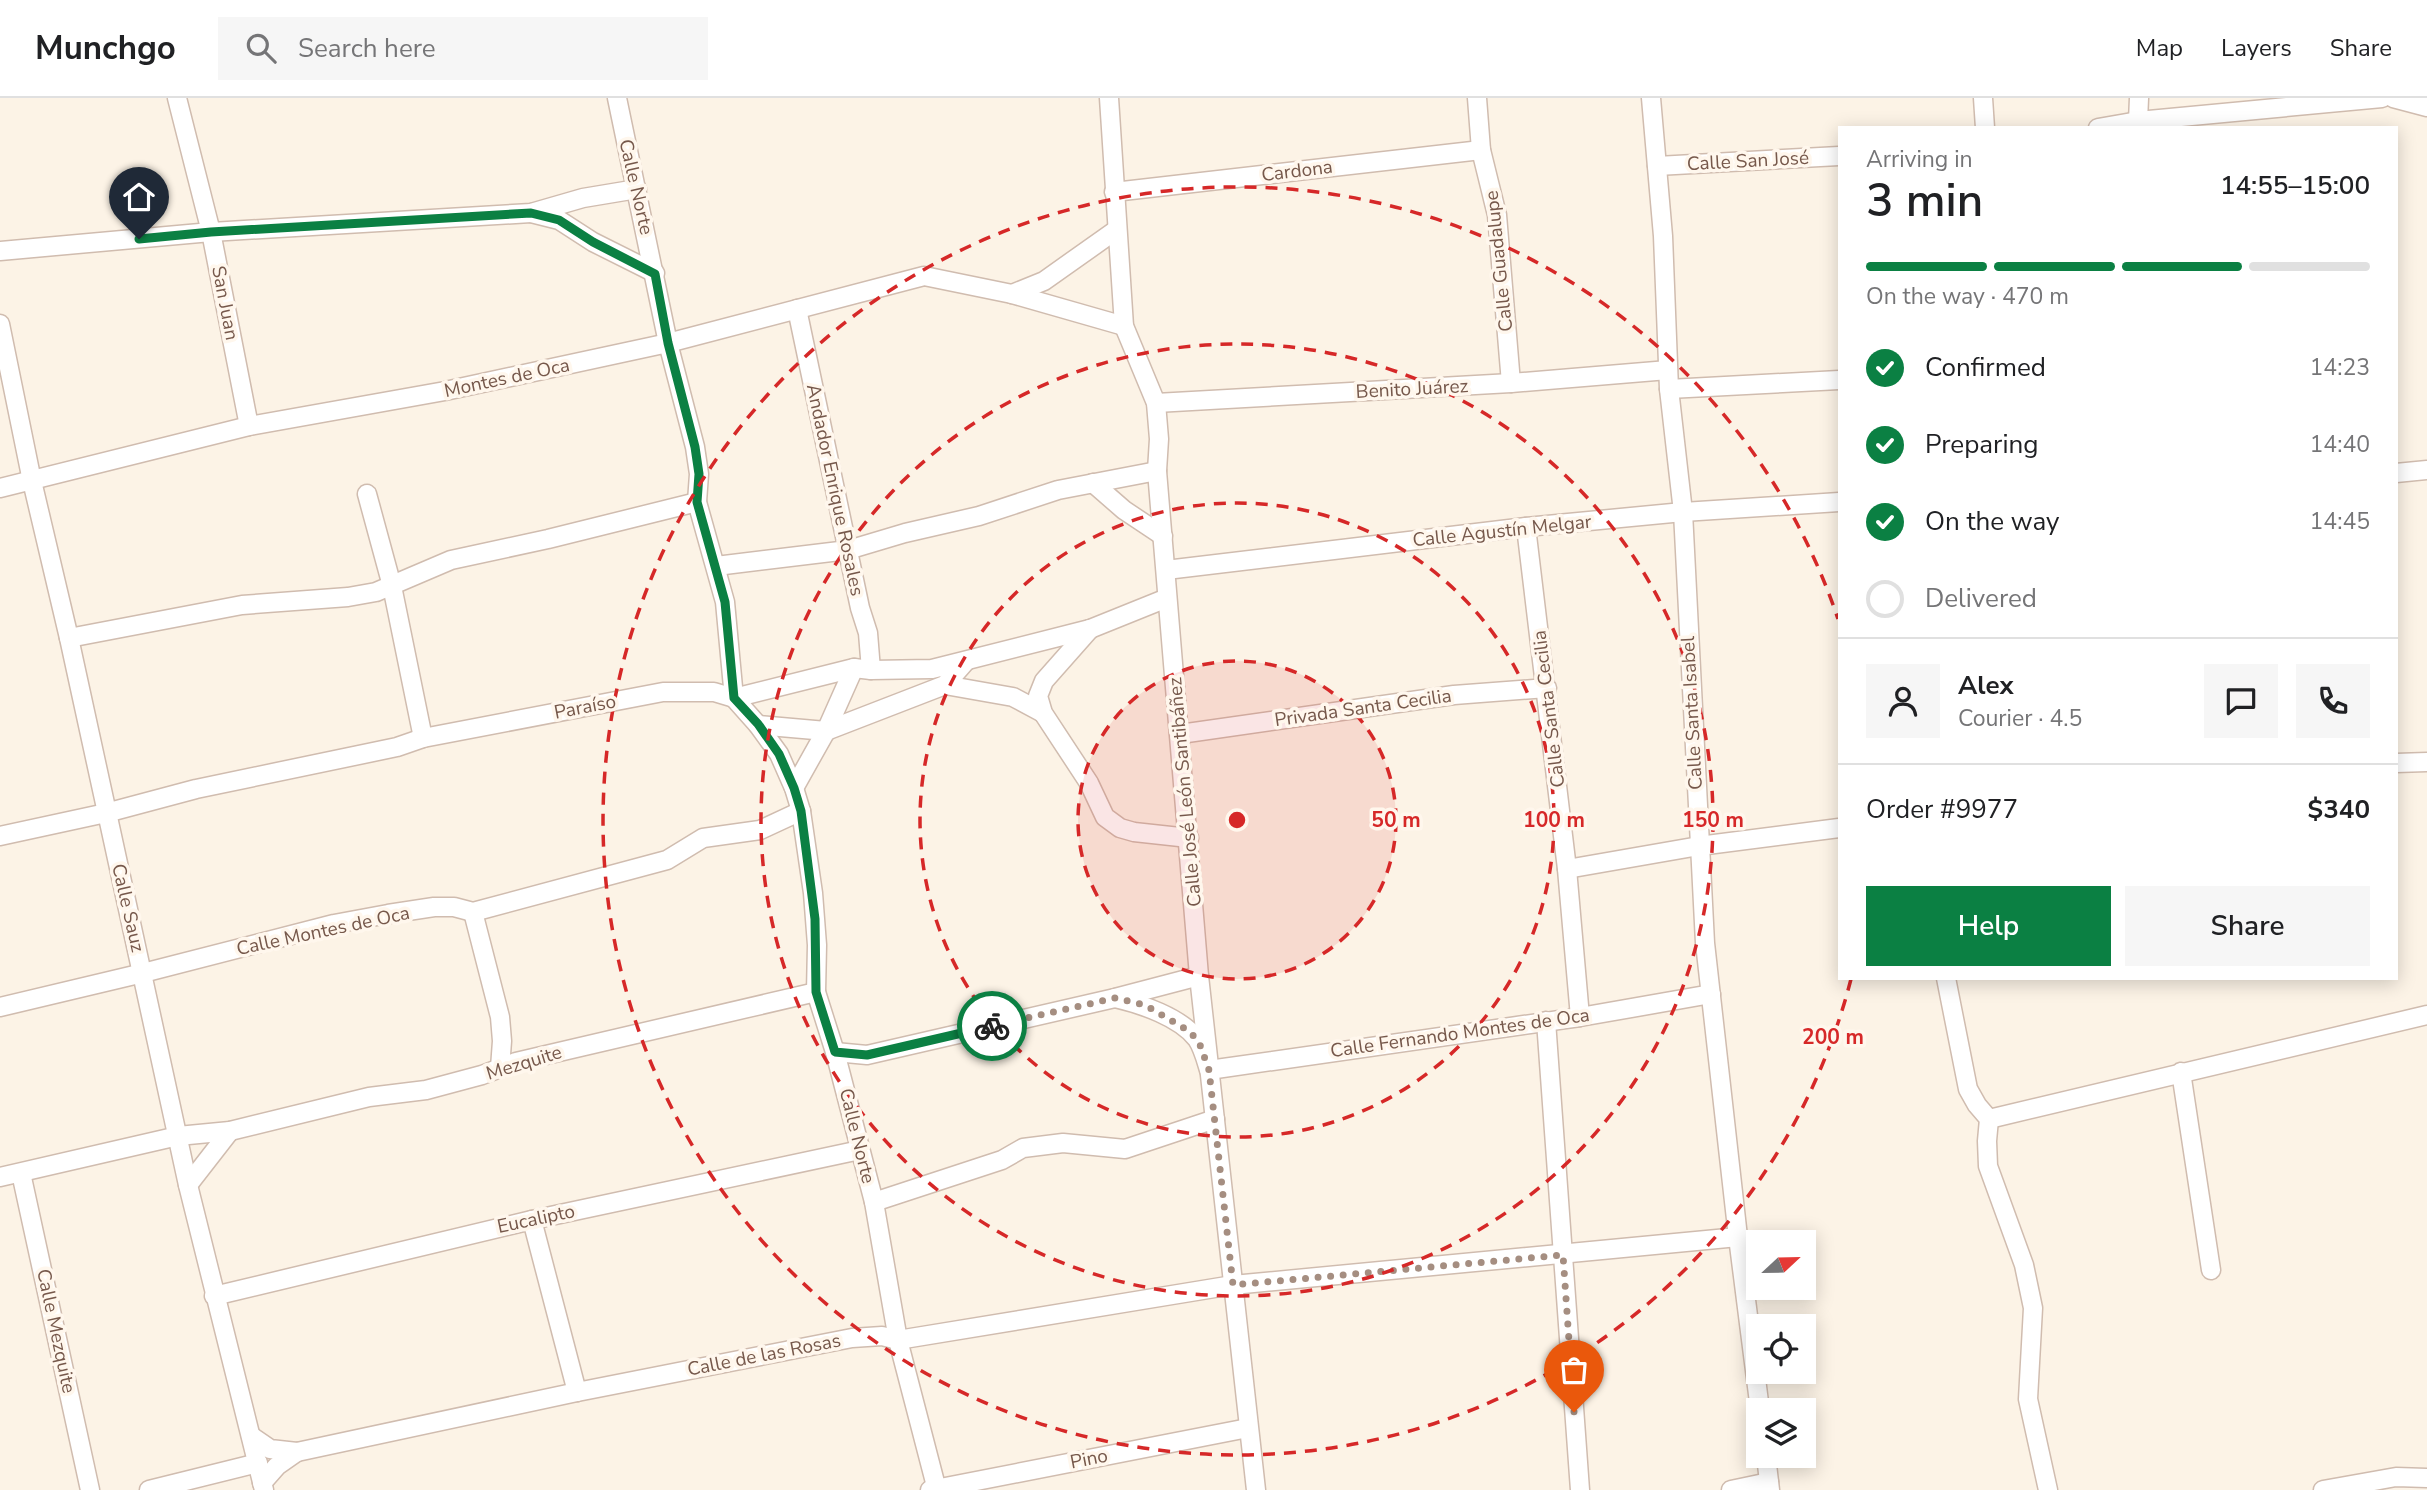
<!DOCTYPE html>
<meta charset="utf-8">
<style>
body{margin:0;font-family:"Nunito Sans",sans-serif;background:#f6f6f6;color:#202124;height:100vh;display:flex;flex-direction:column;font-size:26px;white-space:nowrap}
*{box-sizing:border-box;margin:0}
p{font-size:23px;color:#757577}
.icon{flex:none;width:38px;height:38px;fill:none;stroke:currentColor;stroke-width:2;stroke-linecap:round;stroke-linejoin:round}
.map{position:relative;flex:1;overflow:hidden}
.sheet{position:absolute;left:1838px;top:28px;width:560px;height:854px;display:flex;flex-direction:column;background:#fff;border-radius:0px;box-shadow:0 4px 18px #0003}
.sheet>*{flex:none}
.needle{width:46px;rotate:68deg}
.controls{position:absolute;left:1746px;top:1132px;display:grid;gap:14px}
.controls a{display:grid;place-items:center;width:70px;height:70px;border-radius:0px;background:#fff;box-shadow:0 4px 18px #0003;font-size:35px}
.pin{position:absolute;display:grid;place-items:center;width:60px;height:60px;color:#fff;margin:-72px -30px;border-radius:50% 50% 50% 0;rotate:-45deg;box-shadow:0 0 7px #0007}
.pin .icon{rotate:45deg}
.courier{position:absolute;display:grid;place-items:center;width:70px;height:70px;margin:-35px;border:5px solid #0b8043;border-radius:50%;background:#fff;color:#222;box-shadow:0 2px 9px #0007}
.overview em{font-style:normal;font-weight:600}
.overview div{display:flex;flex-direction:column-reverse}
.overview{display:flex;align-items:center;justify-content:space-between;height:119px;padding:0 28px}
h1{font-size:46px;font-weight:600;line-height:52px}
.bar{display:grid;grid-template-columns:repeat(4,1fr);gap:10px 7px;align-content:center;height:84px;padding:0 28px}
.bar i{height:9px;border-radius:5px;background:#e0e0e0}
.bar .on{background:#0b8043}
.bar p{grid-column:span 4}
.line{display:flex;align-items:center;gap:18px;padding:0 28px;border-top:2px solid #e0e0e0}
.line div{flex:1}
.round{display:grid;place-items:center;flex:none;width:74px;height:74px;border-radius:0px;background:#f6f6f6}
ol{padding:0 28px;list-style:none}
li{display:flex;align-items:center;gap:21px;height:77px}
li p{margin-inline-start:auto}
li .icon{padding:7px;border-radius:50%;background:#0b8043;color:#fff;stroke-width:4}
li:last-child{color:#757577}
li i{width:38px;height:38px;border:4px solid #e0e0e0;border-radius:50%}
.primary-button{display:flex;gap:14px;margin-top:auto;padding:14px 28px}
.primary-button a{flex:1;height:80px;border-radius:0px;background:#0b8043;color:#fff;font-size:28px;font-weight:600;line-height:80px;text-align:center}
.primary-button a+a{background:#f6f6f6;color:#202124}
header{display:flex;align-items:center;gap:42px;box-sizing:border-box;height:98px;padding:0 35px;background:#fff;border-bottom:2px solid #e0e0e0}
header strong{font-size:33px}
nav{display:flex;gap:38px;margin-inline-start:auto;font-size:24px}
.search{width:490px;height:63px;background:#f6f6f6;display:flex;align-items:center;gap:18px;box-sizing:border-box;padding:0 24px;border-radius:0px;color:#757577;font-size:26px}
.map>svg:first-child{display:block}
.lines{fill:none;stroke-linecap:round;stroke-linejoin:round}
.street-casing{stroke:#d0bcaf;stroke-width:21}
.street{stroke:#fff;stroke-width:18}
.done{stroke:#a58e81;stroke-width:7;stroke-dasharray:0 12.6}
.route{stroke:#0b8043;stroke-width:9}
.ring{fill:none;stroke:#d62828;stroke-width:3.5;stroke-dasharray:12 9}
.labels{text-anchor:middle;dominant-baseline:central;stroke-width:7;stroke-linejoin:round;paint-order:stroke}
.street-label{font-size:19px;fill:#76584b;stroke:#fff7ed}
.centre{fill:#d62828;stroke:#fff7ed;stroke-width:3.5}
.ring-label{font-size:21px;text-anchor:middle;font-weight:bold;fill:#d62828;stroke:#fff7ed;stroke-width:7;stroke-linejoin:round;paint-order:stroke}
</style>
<header>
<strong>Munchgo</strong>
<div class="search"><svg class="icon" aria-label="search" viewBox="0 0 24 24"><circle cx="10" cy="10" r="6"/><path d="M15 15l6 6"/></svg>Search here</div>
<nav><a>Map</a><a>Layers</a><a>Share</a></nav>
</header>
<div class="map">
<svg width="2427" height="1392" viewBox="0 0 2427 1392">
<rect width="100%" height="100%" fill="#fcf3e6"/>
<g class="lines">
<defs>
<g id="street">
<path d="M177,0L211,134L249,328"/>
<path d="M617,0L668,245L695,349L699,376L697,404L725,504L734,600L758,627L779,656L794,690L801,713L813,795L817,847L816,894L835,954L874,1104L898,1242L937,1392"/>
<path d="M1109,0L1124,228L1156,305L1159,341L1157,373L1199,878L1256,1392"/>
<path d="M1477,0L1481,52L1497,117L1511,285"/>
<path d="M1651,0L1663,138L1669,291L1683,414L1705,845L1738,1139L1760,1312"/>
<path d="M1983,0L1985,30"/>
<path d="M2393,0L2427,9"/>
<path d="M2138,23L2139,0"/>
<path d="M2098,30L2138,23L2382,0"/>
<path d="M1657,68L1839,58"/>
<path d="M1114,94L1481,52"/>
<path d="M531,115L559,122L593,144L655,175"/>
<path d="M0,153L211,134L531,115L583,100L637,91"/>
<path d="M1012,196L1044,183L1116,132"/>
<path d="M797,211L860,510L868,535L871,572"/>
<path d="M0,226L32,383L69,540L188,1087L264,1392"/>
<path d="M1669,291L1839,282"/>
<path d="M1156,305L1511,285L1668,272"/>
<path d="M2396,375L2427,372"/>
<path d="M1093,385L1124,412L1163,438"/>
<path d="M0,390L249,328L445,293L668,245L924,178L1012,196L1124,228"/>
<path d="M367,396L392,488L423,640"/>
<path d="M1526,429L1567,771L1580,919"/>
<path d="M716,468L848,452L905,435L979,418L1058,392L1157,373"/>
<path d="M1166,472L1526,429L1683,414L1839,404"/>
<path d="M1090,531L1044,583L1038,598L1043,615L1089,685L1105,719L1120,730L1134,734L1189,740"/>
<path d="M69,540L242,507L348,499L376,494L451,462L548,441L697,404"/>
<path d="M945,587L1013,599L1043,615"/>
<path d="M758,627L826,633L945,587L966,563"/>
<path d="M1180,636L1454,597L1547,590"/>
<path d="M2396,665L2427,664"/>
<path d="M794,690L826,633L854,570"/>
<path d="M0,738L106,715L196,691L397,649L423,640L663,594H714L734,600L854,570L871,572L932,571L1090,531L1167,500"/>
<path d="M1567,771L1699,748L1839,730"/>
<path d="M473,814L500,919L502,943L500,970"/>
<path d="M1946,880L1968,991L1977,1007L1989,1021L1987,1043L1988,1068L2024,1167L2033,1210L2028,1301L2048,1392"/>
<path d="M1115,900C1141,906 1180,919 1197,941C1203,950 1206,962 1209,972L1580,919L1711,896"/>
<path d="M0,909L143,875L334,826L388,816L434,809H454L473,814L667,762L703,740L760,732L801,713"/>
<path d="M1546,923L1580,1392"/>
<path d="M835,954L867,957L1115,900L1199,878"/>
<path d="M2181,974L2211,1172"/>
<path d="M1989,1021L2427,917"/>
<path d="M21,1075L90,1392"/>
<path d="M0,1079L178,1038L230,1033L369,999L426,992L482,977L516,964L816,894"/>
<path d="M188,1087L230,1033"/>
<path d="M874,1104L1002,1062L1023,1050L1063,1045L1125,1051L1215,1021"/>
<path d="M532,1122L577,1294"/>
<path d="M214,1198L532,1122L860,1052"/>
<path d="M251,1338L270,1351L297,1354L577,1294L852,1240L882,1238L898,1242L1233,1187L1738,1139"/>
<path d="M1766,1358L1770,1392"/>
<path d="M262,1385L277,1368L297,1354"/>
<path d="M149,1392L258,1365"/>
<path d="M930,1392L1248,1330"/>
<path d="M1731,1392L1769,1384"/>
<path d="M2323,1392L2396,1379L2427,1380"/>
</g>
</defs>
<!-- street casing -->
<use href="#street" class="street-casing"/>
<!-- street -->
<use href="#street" class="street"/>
</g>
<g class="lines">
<!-- done -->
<path class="done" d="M992,928L1115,900L1145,907L1189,933L1199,944L1209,972L1233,1187L1563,1157L1574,1314"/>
<!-- route -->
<path class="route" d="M139,141L211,134L531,115L559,122L593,144L655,176L668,245L695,349L699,376L697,404L725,504L734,600L758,626L779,656L794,690L801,713L815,821L816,894L835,954L867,957L992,928"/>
</g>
<!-- distance rings -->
<circle cx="1237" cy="722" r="159" fill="#d62828" fill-opacity=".12"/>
<g class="ring">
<circle cx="1237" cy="722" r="159"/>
<circle cx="1237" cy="722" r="317"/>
<circle cx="1237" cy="722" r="476"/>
<path d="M1851 881A634 634 0 1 1 1838 521"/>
</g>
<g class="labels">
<!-- street labels -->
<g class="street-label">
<text transform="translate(1748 63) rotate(-3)">Calle San José</text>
<text transform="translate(1297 73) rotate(-7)">Cardona</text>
<text transform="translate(636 89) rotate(77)">Calle Norte</text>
<text transform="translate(1499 163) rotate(-96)">Calle Guadalupe</text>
<text transform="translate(225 205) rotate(79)">San Juan</text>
<text transform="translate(507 280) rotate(-12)">Montes de Oca</text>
<text transform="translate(1412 291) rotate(-3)">Benito Juárez</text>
<text transform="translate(835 392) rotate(78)">Andador Enrique Rosales</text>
<text transform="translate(1502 433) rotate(-6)">Calle Agustín Melgar</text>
<text transform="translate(585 609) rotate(-11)">Paraíso</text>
<text transform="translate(1363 610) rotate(-8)">Privada Santa Cecilia</text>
<text transform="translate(1549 611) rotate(-97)">Calle Santa Cecilia</text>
<text transform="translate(1692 615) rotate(-93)">Calle Santa Isabel</text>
<text transform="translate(1185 694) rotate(-95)">Calle José León Santibáñez</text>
<text transform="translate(128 810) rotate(77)">Calle Sauz</text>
<text transform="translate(323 833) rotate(-12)">Calle Montes de Oca</text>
<text transform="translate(1460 935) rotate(-8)">Calle Fernando Montes de Oca</text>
<text transform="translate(524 965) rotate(-17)">Mezquite</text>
<text transform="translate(857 1038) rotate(76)">Calle Norte</text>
<text transform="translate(536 1121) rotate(-12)">Eucalipto</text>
<text transform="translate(56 1233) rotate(78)">Calle Mezquite</text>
<text transform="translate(764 1257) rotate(-11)">Calle de las Rosas</text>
<text transform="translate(1089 1361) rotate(-11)">Pino</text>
</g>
</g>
<circle cx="1237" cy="722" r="10" class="centre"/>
<g class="ring-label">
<text x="1396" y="729">50 m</text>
<text x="1554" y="729">100 m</text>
<text x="1713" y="729">150 m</text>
<text x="1833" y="946">200 m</text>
</g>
</svg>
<div class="controls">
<a><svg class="needle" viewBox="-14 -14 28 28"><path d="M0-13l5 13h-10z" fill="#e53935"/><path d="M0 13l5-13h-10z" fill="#757577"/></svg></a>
<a><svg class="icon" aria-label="locate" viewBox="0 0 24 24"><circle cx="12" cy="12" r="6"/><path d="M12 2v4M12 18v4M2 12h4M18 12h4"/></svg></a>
<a><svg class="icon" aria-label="layers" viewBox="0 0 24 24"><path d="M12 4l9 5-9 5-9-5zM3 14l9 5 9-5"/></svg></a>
</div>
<div class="pin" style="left:1574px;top:1314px;background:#ea580c"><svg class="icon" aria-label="bag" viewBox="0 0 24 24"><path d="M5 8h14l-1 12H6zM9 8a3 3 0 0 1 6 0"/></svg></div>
<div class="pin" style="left:139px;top:141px;background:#1f2937"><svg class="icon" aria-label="home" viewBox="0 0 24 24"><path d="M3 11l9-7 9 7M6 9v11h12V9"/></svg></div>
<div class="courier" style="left:992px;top:928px"><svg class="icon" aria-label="bike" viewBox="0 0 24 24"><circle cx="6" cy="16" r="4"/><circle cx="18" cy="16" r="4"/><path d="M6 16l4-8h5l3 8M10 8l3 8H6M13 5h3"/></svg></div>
<section class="sheet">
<div class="overview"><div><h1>3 min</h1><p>Arriving in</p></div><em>14:55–15:00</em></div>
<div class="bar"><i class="on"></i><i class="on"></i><i class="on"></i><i></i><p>On the way · 470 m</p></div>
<ol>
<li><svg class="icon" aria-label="check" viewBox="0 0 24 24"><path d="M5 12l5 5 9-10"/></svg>Confirmed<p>14:23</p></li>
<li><svg class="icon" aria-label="check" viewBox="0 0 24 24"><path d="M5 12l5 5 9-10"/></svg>Preparing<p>14:40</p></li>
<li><svg class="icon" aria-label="check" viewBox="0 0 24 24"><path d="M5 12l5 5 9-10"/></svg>On the way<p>14:45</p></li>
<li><i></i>Delivered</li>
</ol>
<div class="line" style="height:126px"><a class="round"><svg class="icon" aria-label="person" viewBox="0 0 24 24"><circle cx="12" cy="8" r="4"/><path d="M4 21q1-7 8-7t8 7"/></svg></a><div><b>Alex</b><p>Courier · 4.5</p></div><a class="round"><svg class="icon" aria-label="chat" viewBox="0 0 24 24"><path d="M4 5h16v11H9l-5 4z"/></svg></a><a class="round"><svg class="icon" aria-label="phone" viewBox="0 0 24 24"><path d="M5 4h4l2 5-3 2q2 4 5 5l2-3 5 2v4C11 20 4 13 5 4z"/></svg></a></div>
<div class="line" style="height:91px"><div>Order #9977</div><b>$340</b></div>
<div class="primary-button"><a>Help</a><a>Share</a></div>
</section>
</div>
